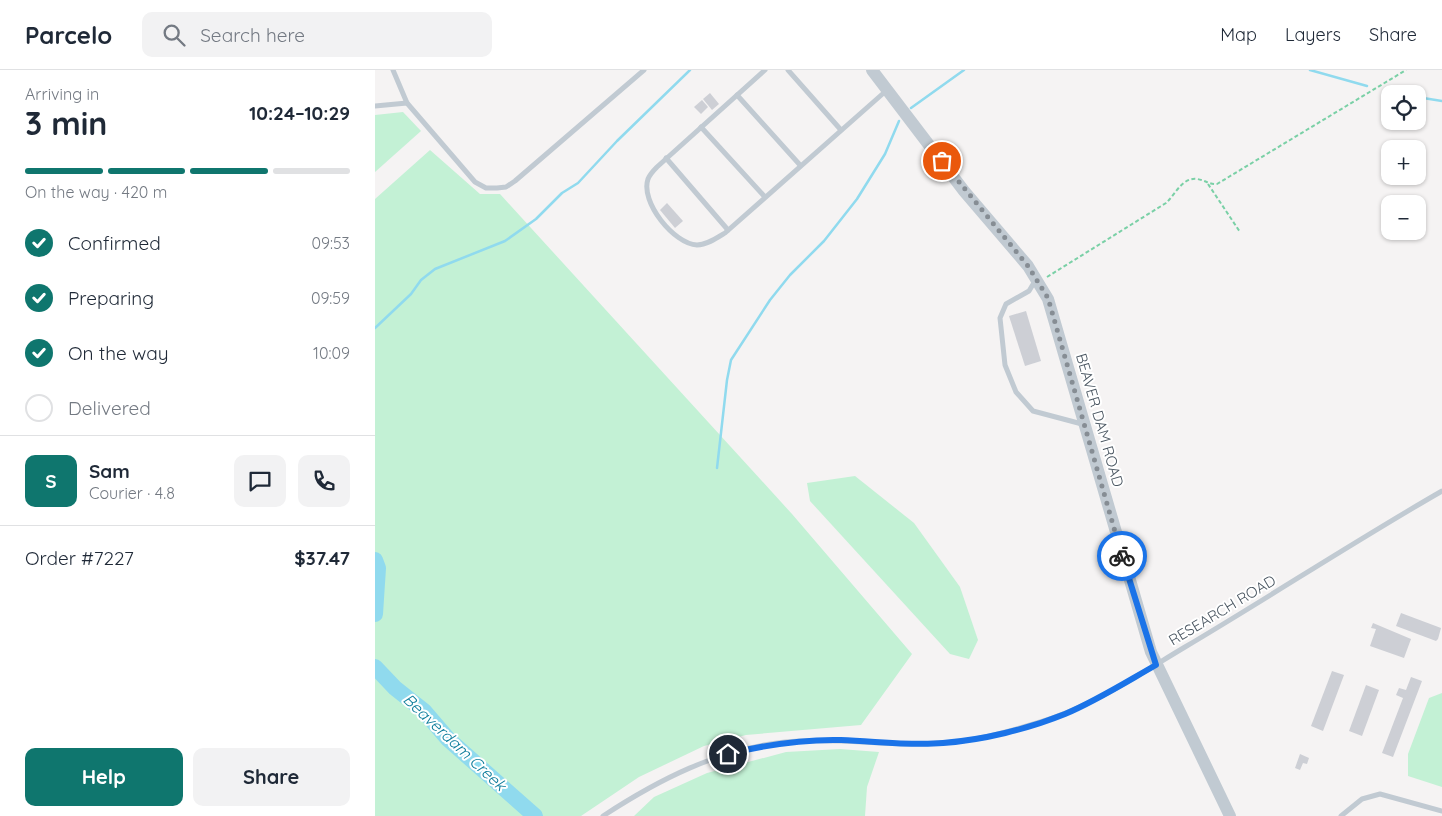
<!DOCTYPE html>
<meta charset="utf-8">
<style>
body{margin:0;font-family:Quicksand,sans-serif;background:#f2f2f3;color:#1f2937;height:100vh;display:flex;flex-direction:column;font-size:19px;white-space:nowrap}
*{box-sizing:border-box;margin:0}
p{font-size:16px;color:#747a83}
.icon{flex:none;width:28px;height:28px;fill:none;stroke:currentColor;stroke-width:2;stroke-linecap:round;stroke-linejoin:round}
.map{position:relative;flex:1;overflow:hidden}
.details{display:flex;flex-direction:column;background:#fff;width:375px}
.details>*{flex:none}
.controls{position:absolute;left:1006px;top:15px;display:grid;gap:10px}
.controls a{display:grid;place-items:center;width:45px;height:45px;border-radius:10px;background:#fff;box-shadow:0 1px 4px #0004;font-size:25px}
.pin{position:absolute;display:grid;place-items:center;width:42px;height:42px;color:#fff;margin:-21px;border:2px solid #fff;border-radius:50%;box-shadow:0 1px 5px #0007}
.courier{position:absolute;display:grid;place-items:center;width:50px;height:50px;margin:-25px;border:4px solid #1a73e8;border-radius:50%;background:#fff;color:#222;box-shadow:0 1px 6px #0007}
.head em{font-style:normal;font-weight:700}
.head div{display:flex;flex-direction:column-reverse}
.head{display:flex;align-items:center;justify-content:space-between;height:85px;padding:0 25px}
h1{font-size:32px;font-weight:700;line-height:38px}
.bar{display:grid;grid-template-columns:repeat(4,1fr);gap:8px 5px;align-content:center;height:60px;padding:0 25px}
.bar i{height:6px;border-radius:4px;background:#e0e1e3}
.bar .on{background:#0f766e}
.bar p{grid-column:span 4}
.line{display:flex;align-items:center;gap:12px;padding:0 25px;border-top:1px solid #e0e1e3}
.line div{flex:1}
.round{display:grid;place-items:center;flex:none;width:52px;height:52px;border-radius:10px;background:#f2f2f3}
ol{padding:0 25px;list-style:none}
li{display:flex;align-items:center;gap:15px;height:55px}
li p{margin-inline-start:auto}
li .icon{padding:5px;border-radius:50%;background:#0f766e;color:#fff;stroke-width:4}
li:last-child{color:#747a83}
li i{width:28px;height:28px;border:2px solid #e0e1e3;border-radius:50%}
.button{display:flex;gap:10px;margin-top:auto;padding:10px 25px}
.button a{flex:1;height:58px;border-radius:10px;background:#0f766e;color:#fff;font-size:20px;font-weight:700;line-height:58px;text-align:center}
.button a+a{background:#f2f2f3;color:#1f2937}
header{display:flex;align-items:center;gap:30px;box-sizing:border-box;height:70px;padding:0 25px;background:#fff;border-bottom:1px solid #e0e1e3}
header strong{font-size:24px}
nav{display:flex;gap:28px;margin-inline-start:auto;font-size:18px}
.search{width:350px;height:45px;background:#f2f2f3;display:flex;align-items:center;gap:12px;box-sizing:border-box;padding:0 18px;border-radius:10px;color:#747a83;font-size:19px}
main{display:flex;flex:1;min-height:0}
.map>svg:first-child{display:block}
.green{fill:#c3f1d5}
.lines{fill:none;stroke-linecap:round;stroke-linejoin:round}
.stream{stroke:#90daee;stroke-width:2.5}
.river{stroke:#90daee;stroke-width:16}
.building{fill:#cdcfd5}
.path{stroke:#7ad0a6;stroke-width:2;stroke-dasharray:4 2.5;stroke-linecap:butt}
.service{stroke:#c1cad2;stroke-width:5}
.tertiary{stroke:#c1cad2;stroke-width:12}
.done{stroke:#868d94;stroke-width:5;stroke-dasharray:0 9}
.route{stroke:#1a73e8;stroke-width:6}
.labels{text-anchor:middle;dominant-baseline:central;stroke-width:4;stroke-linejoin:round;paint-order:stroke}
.street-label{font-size:15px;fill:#4a5661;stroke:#fff}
.water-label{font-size:16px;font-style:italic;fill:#0c7c9b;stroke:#fff}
</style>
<header>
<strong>Parcelo</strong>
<div class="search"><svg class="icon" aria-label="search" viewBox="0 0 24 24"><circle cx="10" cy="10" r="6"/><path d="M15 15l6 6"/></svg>Search here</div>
<nav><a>Map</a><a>Layers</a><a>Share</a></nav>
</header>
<main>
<section class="details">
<div class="head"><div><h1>3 min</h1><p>Arriving in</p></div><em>10:24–10:29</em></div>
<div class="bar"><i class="on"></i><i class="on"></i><i class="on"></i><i></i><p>On the way · 420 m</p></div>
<ol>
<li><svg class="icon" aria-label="check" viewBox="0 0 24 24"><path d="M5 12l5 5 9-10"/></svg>Confirmed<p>09:53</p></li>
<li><svg class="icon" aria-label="check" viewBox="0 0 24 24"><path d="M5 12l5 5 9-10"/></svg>Preparing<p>09:59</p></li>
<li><svg class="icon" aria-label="check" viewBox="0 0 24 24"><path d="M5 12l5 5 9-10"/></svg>On the way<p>10:09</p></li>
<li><i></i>Delivered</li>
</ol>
<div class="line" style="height:90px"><b class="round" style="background:#0f766e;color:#fff">S</b><div><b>Sam</b><p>Courier · 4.8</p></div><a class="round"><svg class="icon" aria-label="chat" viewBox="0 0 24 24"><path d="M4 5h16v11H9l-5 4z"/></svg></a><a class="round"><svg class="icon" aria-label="phone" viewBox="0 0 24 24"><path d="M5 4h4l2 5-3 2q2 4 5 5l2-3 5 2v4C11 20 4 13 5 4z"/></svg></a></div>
<div class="line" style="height:65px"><div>Order #7227</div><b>$37.47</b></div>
<div class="button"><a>Help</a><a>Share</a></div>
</section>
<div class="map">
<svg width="1067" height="746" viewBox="0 0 1067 746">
<rect width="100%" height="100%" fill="#f5f3f3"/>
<!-- green -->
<g class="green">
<path d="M28,42L46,61L0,102V45Z"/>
<path d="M55,80L105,124H125L417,444L537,584L486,655L371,665L329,676L264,707L206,746H0V129Z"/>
<path d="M480,406L539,453L585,517L603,570L594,589L575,584L435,431L432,413Z"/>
<path d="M1067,623V717L1033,706V684L1054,628Z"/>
<path d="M465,679L504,682L492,717L490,746H259L279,727L332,703L411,682Z"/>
</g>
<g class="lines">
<!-- stream -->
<g class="stream">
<path d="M935,0L992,16"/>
<path d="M1025,23L1027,24"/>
<path d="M1042,27L1067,31"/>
<path d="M536,38L589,0"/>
<path d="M0,258L36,224L46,210L60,199L130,171L161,149L187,123L203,113L242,71L315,0"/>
<path d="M342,398L352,310L356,290L395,230L415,205L449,171L482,129L510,84L524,51"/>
</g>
<!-- river -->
<g class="river">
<path d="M0,490L3,498L0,544"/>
<path d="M0,597L20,618L49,641L73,669L160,746"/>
</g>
</g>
<!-- building -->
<g class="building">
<path d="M335,23L344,34L337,40L328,29Z"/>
<path d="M327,30L333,37L326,44L319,37Z"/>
<path d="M292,133L308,151L300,158L285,140Z"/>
<path d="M651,241L666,291L650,296L634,246Z"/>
<path d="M1026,543L1066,558L1063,569L1061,571L1021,556Z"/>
<path d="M998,553L1036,569L1029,588L995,576L1001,559L996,558Z"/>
<path d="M957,601L969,605L948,661L936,656Z"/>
<path d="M1036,607L1047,611L1018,687L1007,683L1028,628L1021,625L1024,618L1031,620Z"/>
<path d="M991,615L1004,620L987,666L974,661Z"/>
<path d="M925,684L934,688L932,694L928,693L925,700L920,698Z"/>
</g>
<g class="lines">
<!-- path -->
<g class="path">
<path d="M833,114L865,162"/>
<path d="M672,207L791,133C800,125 807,107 822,109C830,110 835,115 842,114L1031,0"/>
</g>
<!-- service -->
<g class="service">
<path d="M18,0L32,33L100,112L111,118H122L131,117L140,111L269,0"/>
<path d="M390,0L282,97C279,100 275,104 273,109C265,132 299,174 322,175C332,175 342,168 350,163L512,20"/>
<path d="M413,0L466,60"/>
<path d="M362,25L425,95"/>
<path d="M0,36L32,33"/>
<path d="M326,57L390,127"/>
<path d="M291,88L353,160"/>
<path d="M660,211L654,221L631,234L625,248L630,295L641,322L658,341L707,354"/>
<path d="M228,746C283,710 343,679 410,672C463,667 515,677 568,673C600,671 632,662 662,653C715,638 763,605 810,577C896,526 980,471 1067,421"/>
<path d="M966,746L987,729L1005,724L1067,741"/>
</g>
<!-- tertiary -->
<path class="tertiary" d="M497,0L589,121L653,196L673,229L776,582L855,746"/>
</g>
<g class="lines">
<!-- done -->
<path class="done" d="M567,91L653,196L673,228L747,486"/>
<!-- route -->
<path class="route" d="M353,684C390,675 427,669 466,670C500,671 534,676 568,673C608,670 653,659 690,644C721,631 751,612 781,595L747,486"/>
</g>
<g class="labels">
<!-- street labels -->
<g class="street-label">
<text transform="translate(725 350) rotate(74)">BEAVER DAM ROAD</text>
<text transform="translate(847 540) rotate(-31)">RESEARCH ROAD</text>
</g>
<!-- water labels -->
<g class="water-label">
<text transform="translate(80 672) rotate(43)">Beaverdam Creek</text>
</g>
</g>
</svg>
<div class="controls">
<a><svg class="icon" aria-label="locate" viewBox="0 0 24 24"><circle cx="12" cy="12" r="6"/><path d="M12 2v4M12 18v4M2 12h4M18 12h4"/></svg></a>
<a>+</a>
<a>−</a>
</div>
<div class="pin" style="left:567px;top:91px;background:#ea580c"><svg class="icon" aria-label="bag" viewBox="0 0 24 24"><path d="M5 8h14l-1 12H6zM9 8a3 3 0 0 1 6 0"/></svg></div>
<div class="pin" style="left:353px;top:684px;background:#1f2937"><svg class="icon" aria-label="home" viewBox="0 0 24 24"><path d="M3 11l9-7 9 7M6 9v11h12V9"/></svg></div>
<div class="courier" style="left:747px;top:486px"><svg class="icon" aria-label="bike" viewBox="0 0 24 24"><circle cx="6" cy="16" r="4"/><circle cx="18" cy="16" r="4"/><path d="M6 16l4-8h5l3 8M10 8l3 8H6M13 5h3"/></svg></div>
</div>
</main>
